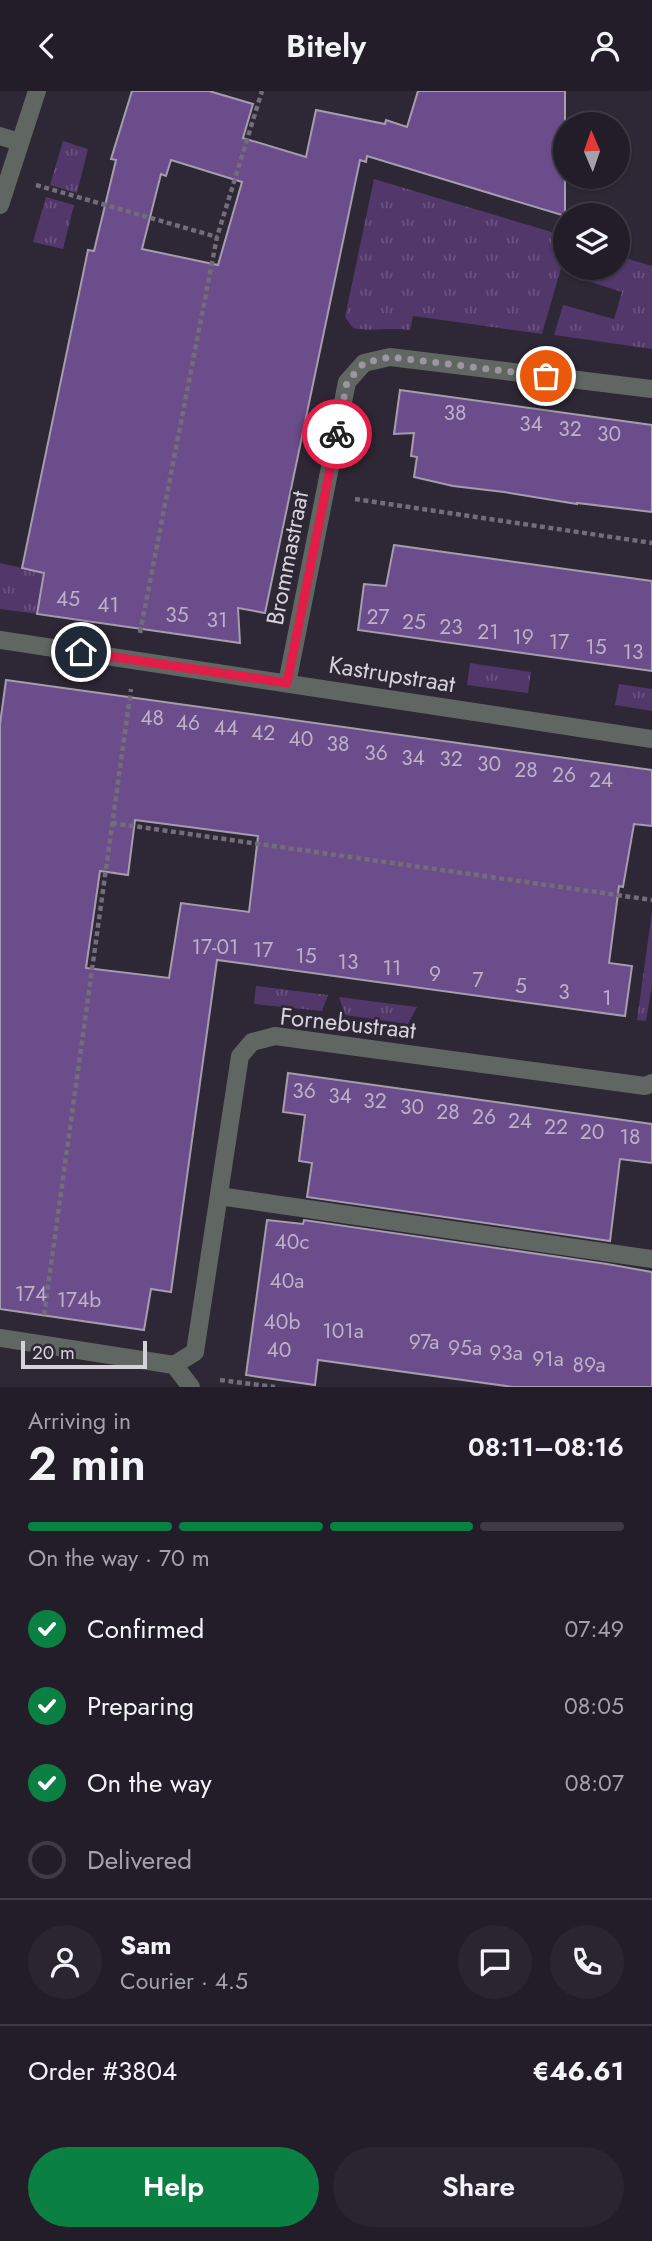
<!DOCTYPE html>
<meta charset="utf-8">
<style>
body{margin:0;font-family:Jost,sans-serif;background:#2a2630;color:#f1f3f6;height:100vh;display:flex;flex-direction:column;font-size:26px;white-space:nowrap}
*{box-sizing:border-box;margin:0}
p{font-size:23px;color:#a2a2a8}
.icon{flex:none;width:38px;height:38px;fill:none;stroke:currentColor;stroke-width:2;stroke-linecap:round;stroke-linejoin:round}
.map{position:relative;height:1296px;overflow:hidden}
.panel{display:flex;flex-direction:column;background:#221d28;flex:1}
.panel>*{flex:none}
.needle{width:46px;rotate:358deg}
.buttons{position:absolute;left:553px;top:21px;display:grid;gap:14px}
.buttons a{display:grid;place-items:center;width:77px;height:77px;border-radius:50%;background:#221d28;box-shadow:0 2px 5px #0004,0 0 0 2px #3f3b45;font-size:35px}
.scale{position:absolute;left:21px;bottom:18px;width:126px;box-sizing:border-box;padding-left:7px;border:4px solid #d6d2db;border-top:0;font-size:19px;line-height:24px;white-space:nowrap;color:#d6d2db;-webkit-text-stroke:5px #2e2735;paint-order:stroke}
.pin{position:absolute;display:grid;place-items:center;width:60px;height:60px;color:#fff;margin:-30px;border:4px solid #fff;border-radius:50%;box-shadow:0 2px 7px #0007}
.courier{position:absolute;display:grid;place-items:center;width:70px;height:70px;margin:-35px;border:5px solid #e11d48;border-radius:50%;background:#fff;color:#222;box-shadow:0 2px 9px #0007}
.headline em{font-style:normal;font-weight:600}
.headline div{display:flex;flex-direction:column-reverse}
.headline{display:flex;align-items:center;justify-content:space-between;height:119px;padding:0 28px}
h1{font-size:46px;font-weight:600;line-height:52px}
.bar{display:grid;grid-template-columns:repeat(4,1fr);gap:10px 7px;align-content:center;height:84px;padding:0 28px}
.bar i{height:9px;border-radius:5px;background:#3f3b45}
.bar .on{background:#0b8043}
.bar p{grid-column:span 4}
.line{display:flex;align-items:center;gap:18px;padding:0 28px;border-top:2px solid #3f3b45}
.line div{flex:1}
.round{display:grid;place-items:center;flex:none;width:74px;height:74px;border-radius:37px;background:#2a2630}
ol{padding:0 28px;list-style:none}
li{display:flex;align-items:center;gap:21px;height:77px}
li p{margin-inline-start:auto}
li .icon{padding:7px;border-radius:50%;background:#0b8043;color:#fff;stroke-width:4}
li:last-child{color:#a2a2a8}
li i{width:38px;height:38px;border:4px solid #3f3b45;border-radius:50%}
.action{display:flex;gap:14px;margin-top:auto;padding:14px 28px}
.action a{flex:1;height:80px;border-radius:42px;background:#0b8043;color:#fff;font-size:28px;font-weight:600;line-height:80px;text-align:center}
.action a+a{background:#2a2630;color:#f1f3f6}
header{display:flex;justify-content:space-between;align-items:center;height:91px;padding:0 28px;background:#221d28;font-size:32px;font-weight:600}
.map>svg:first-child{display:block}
.grass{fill:url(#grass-tufts)}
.building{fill:#6c4d8b;stroke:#a59dae;stroke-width:2;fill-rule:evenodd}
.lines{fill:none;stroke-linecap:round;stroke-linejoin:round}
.path{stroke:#736d79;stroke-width:4.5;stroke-dasharray:5 3.5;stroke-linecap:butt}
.minor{stroke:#606762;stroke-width:18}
.done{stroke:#9b96a1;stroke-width:7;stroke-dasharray:0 12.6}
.route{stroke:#e11d48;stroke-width:9}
.labels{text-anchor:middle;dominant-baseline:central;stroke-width:5;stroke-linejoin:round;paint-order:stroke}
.number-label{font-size:21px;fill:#bcb1c7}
.street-label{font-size:24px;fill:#d6d2db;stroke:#2e2735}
</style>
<header><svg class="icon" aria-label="back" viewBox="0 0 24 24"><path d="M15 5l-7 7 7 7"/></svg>Bitely<svg class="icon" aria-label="person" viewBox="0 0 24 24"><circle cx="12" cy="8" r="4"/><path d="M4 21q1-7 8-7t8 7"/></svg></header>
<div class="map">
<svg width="652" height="1296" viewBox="0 0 652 1296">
<defs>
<pattern id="grass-tufts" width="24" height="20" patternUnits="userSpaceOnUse" patternTransform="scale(1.75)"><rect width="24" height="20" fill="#52376b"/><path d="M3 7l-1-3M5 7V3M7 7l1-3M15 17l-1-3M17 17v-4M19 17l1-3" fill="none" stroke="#6a5380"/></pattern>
</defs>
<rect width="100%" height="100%" fill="#2e2735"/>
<!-- grass -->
<g class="grass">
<path d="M63,50L88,58L77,102L50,94Z"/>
<path d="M374,88L565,145V163L542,243L413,225L410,239C390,236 371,241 353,237L345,226Z"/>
<path d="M46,106L74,114L63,158L33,151Z"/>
<path d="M618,165L652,175V258L554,244L563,214L614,228L622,201L572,185L574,177H618Z"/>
<path d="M0,472L44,482L37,523L0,518Z"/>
<path d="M470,572L531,581L528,602L467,594Z"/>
<path d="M619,593L652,598V620L615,614Z"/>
<path d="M652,821V894L646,930L637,929Z"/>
<path d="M256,895L328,904L322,920L254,913Z"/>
<path d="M339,906L417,916L408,933L345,924Z"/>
</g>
<!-- building -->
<g class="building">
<path d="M132,0H209L253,13L243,47L306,66L316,19L385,33L386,29L407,36L418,0H565V125L367,65L366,71L360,69L265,522L238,517L240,552L37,523L44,482L22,477L88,159L94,160L116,69L111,68ZM171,69L242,91L218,174L142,158L161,83L166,85Z"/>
<path d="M400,299L652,334V421L577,412V413L504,401L453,395L414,386L417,366L411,365L414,342L394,343Z"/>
<path d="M394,454L652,490V580L358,539L364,493L386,495Z"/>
<path d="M6,589L652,679V735L634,733L623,796L619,795L609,872L632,875L625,925L217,869L171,1201L151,1198L144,1239L0,1218V633ZM135,729L258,745L249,821L181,812L169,887L86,877L100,780L128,784Z"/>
<path d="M288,982L652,1033V1072L620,1068L610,1150L307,1106L312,1072L299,1070L305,1024L283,1021Z"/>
<path d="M267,1129L303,1133L304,1129L607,1173L652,1181V1296H513L318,1269L315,1294L246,1284Z"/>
</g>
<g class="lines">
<!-- path -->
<g class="path">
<path d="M36,94L217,146"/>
<path d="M355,408L652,452"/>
<path d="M140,542L217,146L262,0"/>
<path d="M112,732L652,809"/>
<path d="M44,1224L131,598"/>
<path d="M220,1289L275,1296"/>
</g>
<!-- minor -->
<g class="minor">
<path d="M0,45L20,51"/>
<path d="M0,114L37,0"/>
<path d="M0,549L652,648"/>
<path d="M287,592L347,291L364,272L390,266L652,298"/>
<path d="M219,1105L652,1168"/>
<path d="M0,1247L174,1274L191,1296"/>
<path d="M174,1274L195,1261L240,965L252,951L275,945L645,995L652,992"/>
</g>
</g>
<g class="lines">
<!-- done -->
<path class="done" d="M337,343L347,291L364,272L390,266L546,285"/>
<!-- route -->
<path class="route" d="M81,561L287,592L337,343"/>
</g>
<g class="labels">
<!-- number labels -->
<g class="number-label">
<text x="455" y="322">38</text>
<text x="531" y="333">34</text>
<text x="570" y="338">32</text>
<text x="609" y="343">30</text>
<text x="68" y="508">45</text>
<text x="108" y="514">41</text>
<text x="177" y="524">35</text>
<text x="378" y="526">27</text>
<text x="217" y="529">31</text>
<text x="414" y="531">25</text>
<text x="451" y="536">23</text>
<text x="488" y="541">21</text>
<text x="523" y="546">19</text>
<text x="559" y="551">17</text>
<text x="596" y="556">15</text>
<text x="633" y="561">13</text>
<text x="152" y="627">48</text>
<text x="188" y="632">46</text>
<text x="226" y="637">44</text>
<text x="263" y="642">42</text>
<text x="301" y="648">40</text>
<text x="338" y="653">38</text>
<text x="376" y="662">36</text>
<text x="413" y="667">34</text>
<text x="451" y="668">32</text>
<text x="489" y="673">30</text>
<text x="526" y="679">28</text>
<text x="564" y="684">26</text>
<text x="601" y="689">24</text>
<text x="215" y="856">17-01</text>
<text x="263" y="859">17</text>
<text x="306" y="865">15</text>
<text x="348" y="871">13</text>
<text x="392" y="877">11</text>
<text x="435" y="883">9</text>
<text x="478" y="889">7</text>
<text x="521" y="895">5</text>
<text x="564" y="901">3</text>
<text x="607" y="907">1</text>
<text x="304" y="1000">36</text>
<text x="340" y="1005">34</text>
<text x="375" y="1010">32</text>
<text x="412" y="1016">30</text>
<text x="448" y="1021">28</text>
<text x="484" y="1026">26</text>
<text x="520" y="1030">24</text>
<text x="556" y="1036">22</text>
<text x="592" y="1041">20</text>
<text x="630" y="1046">18</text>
<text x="292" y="1151">40c</text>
<text x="287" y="1190">40a</text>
<text x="31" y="1203">174</text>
<text x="79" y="1209">174b</text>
<text x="282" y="1231">40b</text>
<text x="343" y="1240">101a</text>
<text x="424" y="1251">97a</text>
<text x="465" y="1257">95a</text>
<text x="279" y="1259">40</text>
<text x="506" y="1262">93a</text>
<text x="548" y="1268">91a</text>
<text x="589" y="1274">89a</text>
</g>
<!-- street labels -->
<g class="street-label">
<text transform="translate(287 467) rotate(-79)">Brommastraat</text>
<text transform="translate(392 583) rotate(9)">Kastrupstraat</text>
<text transform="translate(348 932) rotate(6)">Fornebustraat</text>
</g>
</g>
</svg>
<div class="buttons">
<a><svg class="needle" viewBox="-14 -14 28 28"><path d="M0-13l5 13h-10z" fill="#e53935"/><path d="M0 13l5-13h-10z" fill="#a2a2a8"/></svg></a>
<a><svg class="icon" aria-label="layers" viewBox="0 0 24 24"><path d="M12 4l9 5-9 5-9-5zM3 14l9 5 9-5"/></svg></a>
</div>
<div class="scale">20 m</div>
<div class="pin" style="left:546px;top:285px;background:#ea580c"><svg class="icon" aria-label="bag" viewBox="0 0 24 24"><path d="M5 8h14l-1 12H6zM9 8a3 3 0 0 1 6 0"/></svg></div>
<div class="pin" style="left:81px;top:561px;background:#1f2937"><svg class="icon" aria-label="home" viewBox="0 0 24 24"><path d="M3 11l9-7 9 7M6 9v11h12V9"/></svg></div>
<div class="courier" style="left:337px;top:343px"><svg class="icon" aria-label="bike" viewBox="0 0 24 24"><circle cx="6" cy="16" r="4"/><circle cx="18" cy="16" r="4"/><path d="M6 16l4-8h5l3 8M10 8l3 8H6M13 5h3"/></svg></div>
</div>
<section class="panel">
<div class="headline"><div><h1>2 min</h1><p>Arriving in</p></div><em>08:11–08:16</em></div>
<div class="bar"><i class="on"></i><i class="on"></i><i class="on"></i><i></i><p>On the way · 70 m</p></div>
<ol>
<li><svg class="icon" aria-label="check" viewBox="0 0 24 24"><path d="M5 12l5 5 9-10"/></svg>Confirmed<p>07:49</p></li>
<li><svg class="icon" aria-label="check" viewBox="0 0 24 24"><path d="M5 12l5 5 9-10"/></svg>Preparing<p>08:05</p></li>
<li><svg class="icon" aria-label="check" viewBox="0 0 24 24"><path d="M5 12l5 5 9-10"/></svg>On the way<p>08:07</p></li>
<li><i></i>Delivered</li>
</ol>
<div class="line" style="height:126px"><a class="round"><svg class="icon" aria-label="person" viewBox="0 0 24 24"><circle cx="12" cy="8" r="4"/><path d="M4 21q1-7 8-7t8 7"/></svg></a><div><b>Sam</b><p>Courier · 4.5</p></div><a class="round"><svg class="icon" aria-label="chat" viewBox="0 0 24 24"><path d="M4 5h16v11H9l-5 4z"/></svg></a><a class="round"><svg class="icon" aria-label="phone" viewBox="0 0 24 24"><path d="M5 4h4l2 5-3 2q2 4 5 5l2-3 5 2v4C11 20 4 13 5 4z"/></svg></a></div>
<div class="line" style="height:91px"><div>Order #3804</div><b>€46.61</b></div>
<div class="action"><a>Help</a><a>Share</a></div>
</section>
